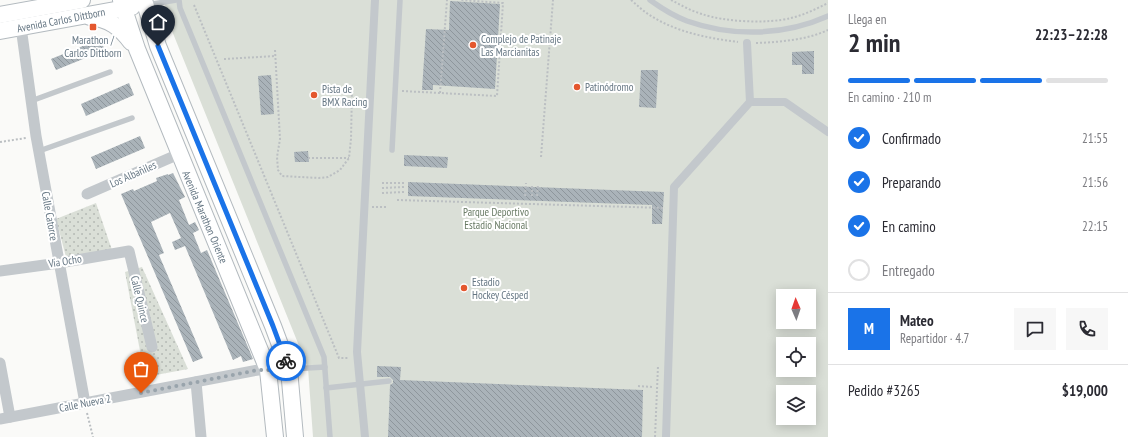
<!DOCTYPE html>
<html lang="es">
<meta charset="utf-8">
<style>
body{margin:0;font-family:"PT Sans Narrow",sans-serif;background:#f7f7f7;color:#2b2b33;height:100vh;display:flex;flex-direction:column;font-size:15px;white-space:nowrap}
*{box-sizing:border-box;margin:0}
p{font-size:13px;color:#7c7c81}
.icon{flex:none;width:22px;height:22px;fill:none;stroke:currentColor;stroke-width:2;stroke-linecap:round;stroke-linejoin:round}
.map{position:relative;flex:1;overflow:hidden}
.panel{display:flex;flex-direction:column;background:#fff;width:300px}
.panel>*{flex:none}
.needle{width:26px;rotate:358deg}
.fabs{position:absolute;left:776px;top:289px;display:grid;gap:8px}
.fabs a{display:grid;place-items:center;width:40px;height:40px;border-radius:0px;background:#fff;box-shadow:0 2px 10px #0003;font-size:20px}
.pin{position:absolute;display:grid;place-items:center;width:34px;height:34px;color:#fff;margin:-41px -17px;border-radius:50% 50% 50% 0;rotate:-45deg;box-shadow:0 0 4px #0007}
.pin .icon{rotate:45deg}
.courier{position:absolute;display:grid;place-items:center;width:40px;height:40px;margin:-20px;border:3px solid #1a73e8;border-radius:50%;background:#fff;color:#222;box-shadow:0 1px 5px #0007}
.headline em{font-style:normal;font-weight:600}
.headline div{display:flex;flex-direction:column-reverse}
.headline{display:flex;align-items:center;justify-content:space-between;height:68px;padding:0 20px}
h1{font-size:26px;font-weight:600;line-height:30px}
.bar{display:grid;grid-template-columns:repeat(4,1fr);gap:6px 4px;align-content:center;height:48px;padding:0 20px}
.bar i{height:5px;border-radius:3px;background:#e1e1e2}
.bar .active{background:#1a73e8}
.bar p{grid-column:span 4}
.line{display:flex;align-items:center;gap:10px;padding:0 20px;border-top:1px solid #e1e1e2}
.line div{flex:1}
.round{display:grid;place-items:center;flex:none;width:42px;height:42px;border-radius:0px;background:#f7f7f7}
ol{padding:0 20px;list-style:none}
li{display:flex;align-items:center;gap:12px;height:44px}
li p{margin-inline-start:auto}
li .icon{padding:4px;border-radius:50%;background:#1a73e8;color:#fff;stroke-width:4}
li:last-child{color:#7c7c81}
li i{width:22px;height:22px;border:2px solid #e1e1e2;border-radius:50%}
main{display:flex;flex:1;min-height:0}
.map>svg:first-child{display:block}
.grass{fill:url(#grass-dots)}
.park{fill:#dadfd7;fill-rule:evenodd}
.building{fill:url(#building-back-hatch)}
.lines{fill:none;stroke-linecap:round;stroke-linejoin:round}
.secondary-casing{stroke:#b3babf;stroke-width:18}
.path{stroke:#bbbfc2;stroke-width:2;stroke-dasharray:2 2;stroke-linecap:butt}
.service{stroke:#c3c8cc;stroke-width:5.5}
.pedestrian{stroke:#c3c8cc;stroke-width:8}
.minor{stroke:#c3c8cc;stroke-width:11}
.secondary{stroke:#fff;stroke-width:16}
.done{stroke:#99a4ac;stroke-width:4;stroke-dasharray:0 7.2}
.route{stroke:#1a73e8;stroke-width:5}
.poi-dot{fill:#e4572e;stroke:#fff;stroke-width:1.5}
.labels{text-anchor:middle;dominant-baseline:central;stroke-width:4;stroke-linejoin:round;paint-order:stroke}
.street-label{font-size:11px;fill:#657683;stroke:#fff}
.poi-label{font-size:11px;fill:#657683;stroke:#fff;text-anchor:start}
.park-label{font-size:11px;fill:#687a64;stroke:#fff}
</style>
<main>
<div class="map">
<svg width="828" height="437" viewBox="0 0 828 437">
<defs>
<pattern id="grass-dots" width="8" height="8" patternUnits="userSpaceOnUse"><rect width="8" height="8" fill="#dadfd7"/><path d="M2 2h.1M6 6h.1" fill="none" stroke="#b4b9b4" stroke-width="1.8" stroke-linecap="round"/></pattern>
<pattern id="building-back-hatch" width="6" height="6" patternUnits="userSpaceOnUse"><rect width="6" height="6" fill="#aab3b9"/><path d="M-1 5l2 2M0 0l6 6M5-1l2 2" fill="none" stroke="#8e969c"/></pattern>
</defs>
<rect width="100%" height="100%" fill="#fafaf8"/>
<!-- grass -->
<g class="grass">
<path d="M96,203L112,250L66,257L56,219Z"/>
<path d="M142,267L188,369L145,377L125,272Z"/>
</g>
<!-- park -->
<path class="park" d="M165,0H828V437H313L308,368L168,21H166ZM783,296H809V322H783ZM783,344H809V370H783ZM783,392H809V418H783Z"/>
<!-- building -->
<g class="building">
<path d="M450,1L500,4L495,89L433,85V90H422L426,29L449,30Z"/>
<path d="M100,39L105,50L56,70L51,59Z"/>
<path d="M814,51V74H802V65H792V52Z"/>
<path d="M641,70H658L656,108L639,107Z"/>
<path d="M271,75L274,114L261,115L258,76Z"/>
<path d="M129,83L134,95L86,116L81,104Z"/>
<path d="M140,136L145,148L96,169L91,157Z"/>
<path d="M308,151L309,162H295L294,152Z"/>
<path d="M404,155L448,157L447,168L404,166Z"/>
<path d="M173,173L185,197L179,200L189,225L195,222L199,230L193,233L201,253L207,250L253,359L243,362L241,356L233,360L185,246L175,250L172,242L181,238L170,213L151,222L164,253L159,255L203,358L193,362L121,194L133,189L134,191L157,181L156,178L168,174V175Z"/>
<path d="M408,182L664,192L662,224H652V205L408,196Z"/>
<path d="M377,366L401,367L400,380L643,390L642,437H388L390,385L393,383V380L390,377H377Z"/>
</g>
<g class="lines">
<defs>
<g id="secondary">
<path d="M121,0L137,49L268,370L275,437"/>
<path d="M144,0L158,46L273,326L289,369L295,437"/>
<path d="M0,15L82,0"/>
<path d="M90,17C109,19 120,27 131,42"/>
<path d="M0,31L132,7"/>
</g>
</defs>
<!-- secondary casing -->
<use href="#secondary" class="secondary-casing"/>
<!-- path -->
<g class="path">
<path d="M631,0C637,5 642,10 648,14C675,32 707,38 738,42"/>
<path d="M671,0C681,5 691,11 702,14C724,22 768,24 791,18C804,15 816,9 828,3"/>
<path d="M194,5L339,358H349"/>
<path d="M756,43C781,42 806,40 828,30"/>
<path d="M275,50L280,139L277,157L278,170L282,176L319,178L328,177L340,170L349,158L351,139L352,91"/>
<path d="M224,59L276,56"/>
<path d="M402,91L497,96L503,3L460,0"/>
<path d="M440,93L447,0"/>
<path d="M0,142L26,138"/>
<path d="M541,157L553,0"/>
<path d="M308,158H349"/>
<path d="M382,183H404"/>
<path d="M382,188L404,187"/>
<path d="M382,193L404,192"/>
<path d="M525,196L526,183"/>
<path d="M532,196V184"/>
<path d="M537,196L538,184"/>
<path d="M397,200L665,208"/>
<path d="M372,207H386"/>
<path d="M638,386L653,387"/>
<path d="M87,413L93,437"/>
<path d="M655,437L658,366"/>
</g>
<!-- service -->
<g class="service">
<path d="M179,0L180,8L324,357L330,437"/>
<path d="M650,0C661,8 674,16 687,21C732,37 784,36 828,16"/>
<path d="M147,5L176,0"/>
<path d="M31,101L110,72"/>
<path d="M392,150L400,0"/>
<path d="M39,151L132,118"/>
<path d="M291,369L325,367"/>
<path d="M326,388L389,381"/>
</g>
<!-- pedestrian -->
<g class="pedestrian">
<path d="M750,102H785L828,132"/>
<path d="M365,437L357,352L375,0"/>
<path d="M666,437L674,187L750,102L747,43"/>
</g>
<!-- minor -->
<g class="minor">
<path d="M21,27L36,136L85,403"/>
<path d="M87,194L179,154"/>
<path d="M0,271L59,263L129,251L152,347"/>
<path d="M0,363L10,417"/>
<path d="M196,382L201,437"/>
<path d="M0,419L258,370L289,369"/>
</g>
<!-- secondary -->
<use href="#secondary" class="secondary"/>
</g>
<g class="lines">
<!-- done -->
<path class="done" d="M141,393L258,370H289L286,361"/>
<!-- route -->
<path class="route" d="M158,46L273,326L286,361"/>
</g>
<!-- markers -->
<g class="poi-dot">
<rect x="89" y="23" width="8" height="8" rx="2"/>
<circle cx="473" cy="45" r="4"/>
<circle cx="577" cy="87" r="4"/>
<circle cx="314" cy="95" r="4"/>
<circle cx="464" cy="288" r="4"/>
</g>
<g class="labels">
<!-- street labels -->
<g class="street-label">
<text transform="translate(61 20) rotate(-11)">Avenida Carlos Dittborn</text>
<text transform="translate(133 174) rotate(-24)">Los Albañiles</text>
<text transform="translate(50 216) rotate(80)">Calle Catorce</text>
<text transform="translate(205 217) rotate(67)">Avenida Marathon Oriente</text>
<text transform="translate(65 261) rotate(-9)">Vía Ocho</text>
<text transform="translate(140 299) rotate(77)">Calle Quince</text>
<text transform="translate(85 403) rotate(-11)">Calle Nueva 2</text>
</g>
<!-- poi labels -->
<g class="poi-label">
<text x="481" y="39">Complejo de Patinaje<tspan x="481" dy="13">Las Marcianitas</tspan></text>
<text x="93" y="40" text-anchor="middle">Marathon /<tspan x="93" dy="13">Carlos Dittborn</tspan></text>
<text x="585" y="87">Patinódromo</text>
<text x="322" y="89">Pista de<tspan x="322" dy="13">BMX Racing</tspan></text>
<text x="472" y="282">Estadio<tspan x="472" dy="13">Hockey Césped</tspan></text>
</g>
<!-- park labels -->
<g class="park-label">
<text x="496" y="212">Parque Deportivo<tspan x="496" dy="13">Estadio Nacional</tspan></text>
</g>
</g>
</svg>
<div class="fabs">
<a><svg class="needle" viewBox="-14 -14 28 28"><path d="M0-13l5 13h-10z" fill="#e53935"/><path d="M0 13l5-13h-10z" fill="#7c7c81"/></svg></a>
<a><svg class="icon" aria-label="locate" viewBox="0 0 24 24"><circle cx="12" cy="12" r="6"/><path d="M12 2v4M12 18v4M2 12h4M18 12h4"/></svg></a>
<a><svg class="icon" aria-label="layers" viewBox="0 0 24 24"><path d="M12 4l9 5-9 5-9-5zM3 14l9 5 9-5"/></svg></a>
</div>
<div class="pin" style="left:141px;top:393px;background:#ea580c"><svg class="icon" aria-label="bag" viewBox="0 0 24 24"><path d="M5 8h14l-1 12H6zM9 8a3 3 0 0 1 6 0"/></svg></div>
<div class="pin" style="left:158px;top:46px;background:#1f2937"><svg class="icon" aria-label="home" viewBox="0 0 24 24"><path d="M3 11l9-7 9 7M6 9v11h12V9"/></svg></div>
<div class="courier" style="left:286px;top:361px"><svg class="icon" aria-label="bike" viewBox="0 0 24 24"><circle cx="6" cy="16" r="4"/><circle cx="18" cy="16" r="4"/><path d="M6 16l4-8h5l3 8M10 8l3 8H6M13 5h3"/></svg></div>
</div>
<section class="panel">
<div class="headline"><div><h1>2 min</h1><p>Llega en</p></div><em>22:23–22:28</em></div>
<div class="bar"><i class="active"></i><i class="active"></i><i class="active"></i><i></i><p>En camino · 210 m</p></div>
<ol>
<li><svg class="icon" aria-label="check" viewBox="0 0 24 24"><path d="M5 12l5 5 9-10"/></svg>Confirmado<p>21:55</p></li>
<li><svg class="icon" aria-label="check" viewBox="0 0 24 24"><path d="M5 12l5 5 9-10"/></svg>Preparando<p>21:56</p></li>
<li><svg class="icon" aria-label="check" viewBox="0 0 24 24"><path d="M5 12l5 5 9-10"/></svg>En camino<p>22:15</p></li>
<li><i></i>Entregado</li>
</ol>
<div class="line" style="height:72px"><b class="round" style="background:#1a73e8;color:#fff">M</b><div><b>Mateo</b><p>Repartidor · 4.7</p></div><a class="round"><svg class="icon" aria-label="chat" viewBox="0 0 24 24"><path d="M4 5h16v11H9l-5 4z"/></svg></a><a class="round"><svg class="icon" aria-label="phone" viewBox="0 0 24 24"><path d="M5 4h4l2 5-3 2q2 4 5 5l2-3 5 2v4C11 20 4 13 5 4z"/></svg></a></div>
<div class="line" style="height:52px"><div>Pedido #3265</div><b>$19,000</b></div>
</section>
</main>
